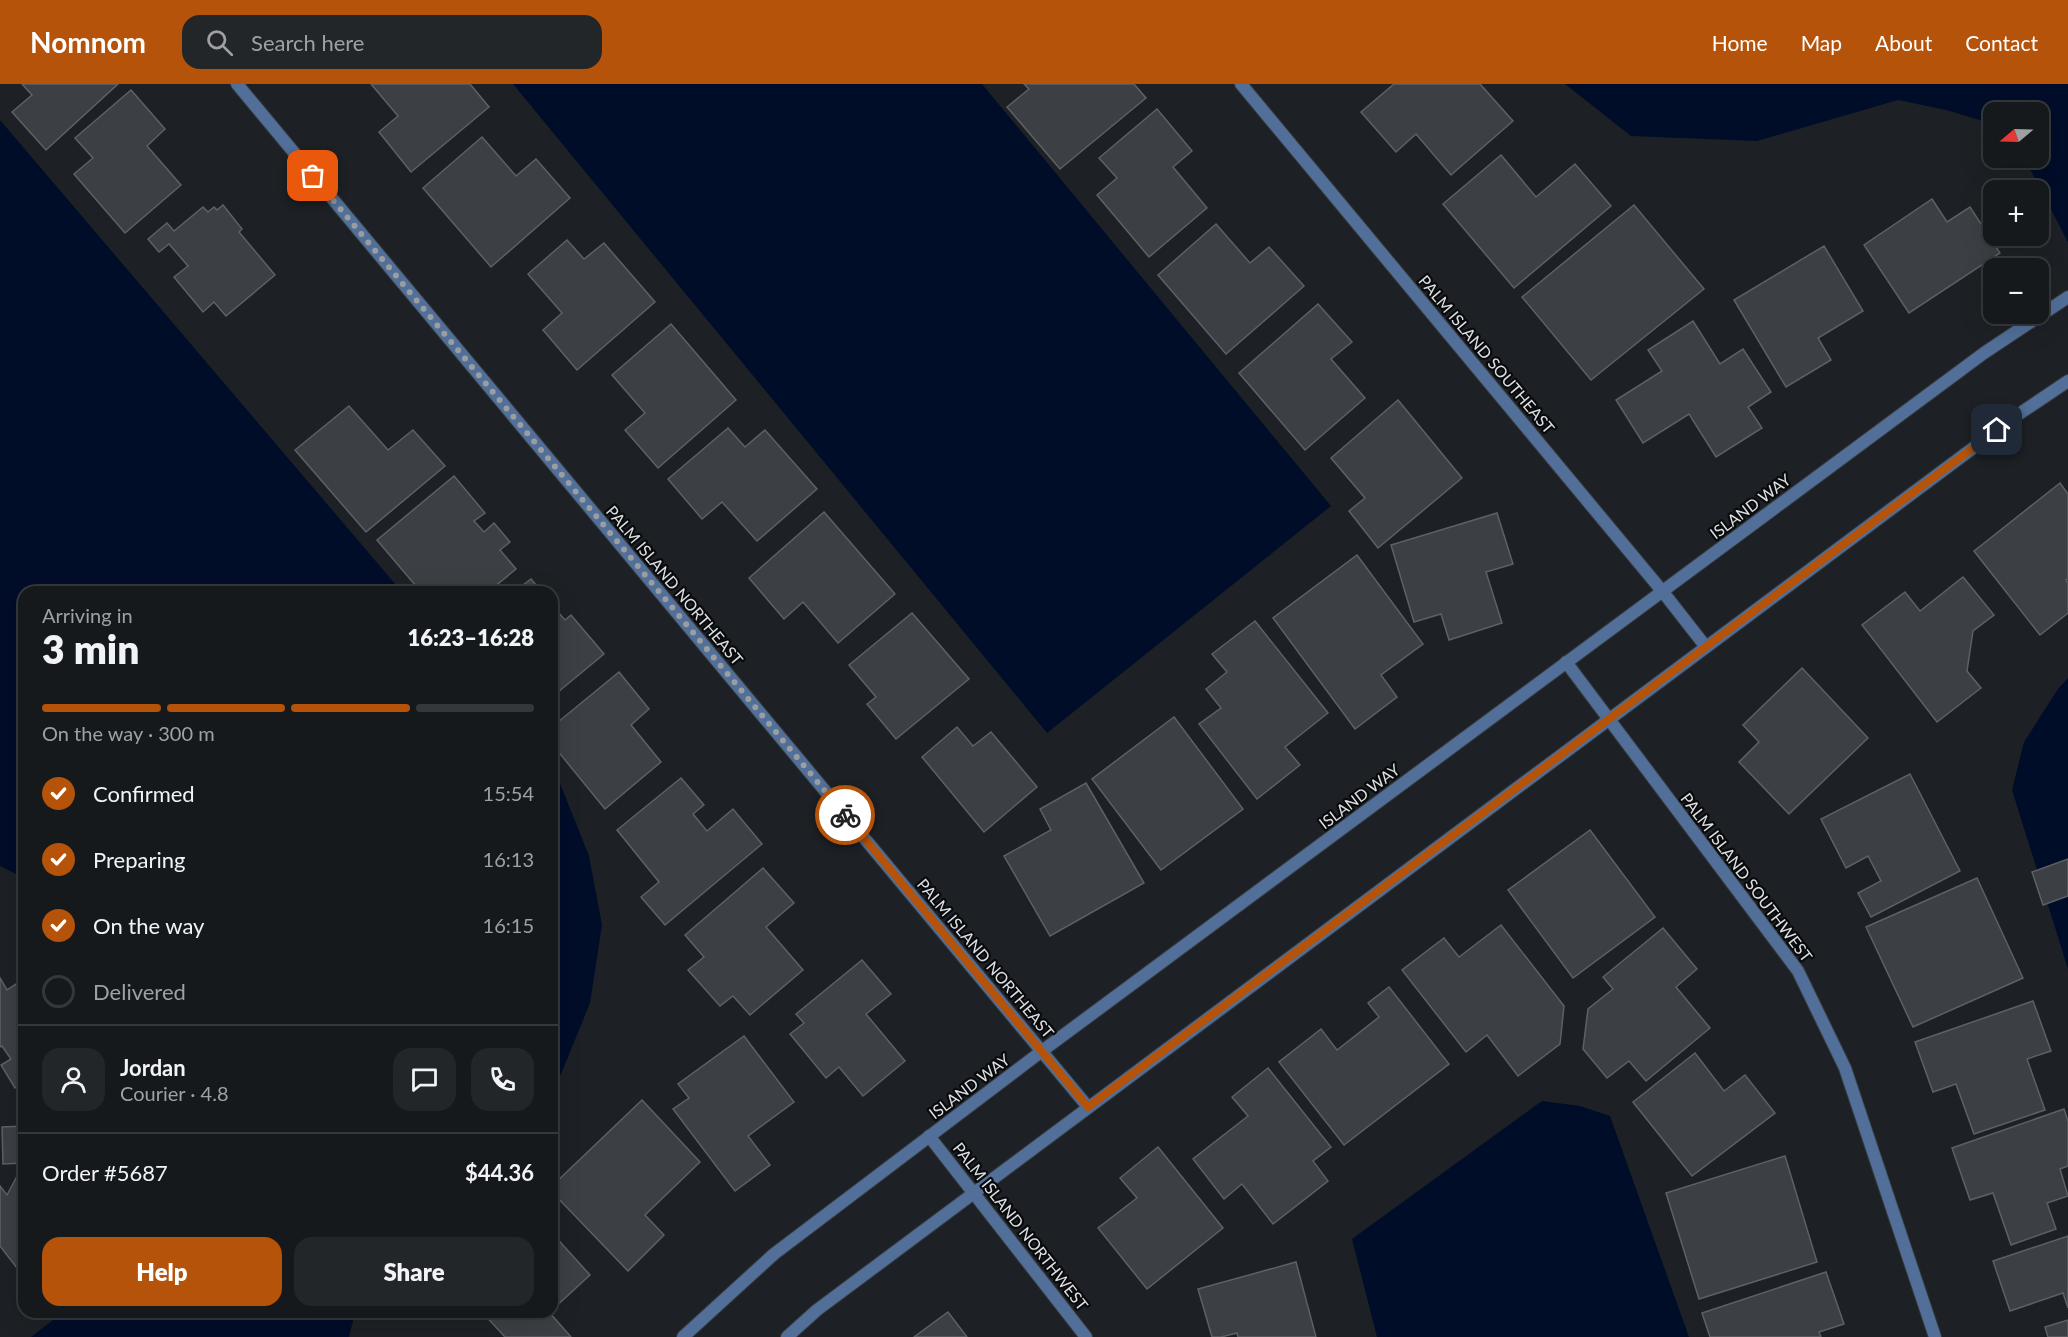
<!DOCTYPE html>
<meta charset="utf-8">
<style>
body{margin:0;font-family:Lato,sans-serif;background:#232629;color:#f1f3f6;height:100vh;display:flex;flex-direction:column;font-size:22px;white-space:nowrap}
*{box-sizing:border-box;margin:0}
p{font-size:20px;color:#9ea0a3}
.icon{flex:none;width:33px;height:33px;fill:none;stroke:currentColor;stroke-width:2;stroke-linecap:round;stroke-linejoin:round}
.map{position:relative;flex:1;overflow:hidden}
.drawer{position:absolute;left:18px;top:502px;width:540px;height:732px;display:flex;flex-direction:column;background:#16191c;border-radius:18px;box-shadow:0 6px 24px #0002,0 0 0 2px #35383b}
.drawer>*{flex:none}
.needle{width:39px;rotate:251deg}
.buttons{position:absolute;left:1983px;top:18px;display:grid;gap:12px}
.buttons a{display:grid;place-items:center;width:66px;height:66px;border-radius:12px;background:#16191c;box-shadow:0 6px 24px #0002,0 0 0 2px #35383b;font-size:30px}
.pin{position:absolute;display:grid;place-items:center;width:51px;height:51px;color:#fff;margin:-26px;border-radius:12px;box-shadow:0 3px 9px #0006}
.courier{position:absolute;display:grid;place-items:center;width:60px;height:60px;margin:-30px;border:4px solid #b45309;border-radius:50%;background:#fff;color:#222;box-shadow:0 2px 8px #0007}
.head em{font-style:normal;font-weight:800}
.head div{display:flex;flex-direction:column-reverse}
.head{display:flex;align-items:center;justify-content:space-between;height:102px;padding:0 24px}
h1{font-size:39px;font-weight:800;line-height:45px}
.bar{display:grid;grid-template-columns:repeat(4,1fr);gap:9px 6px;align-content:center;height:72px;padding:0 24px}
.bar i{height:8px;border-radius:4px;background:#35383b}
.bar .active{background:#b45309}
.bar p{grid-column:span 4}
.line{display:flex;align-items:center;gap:15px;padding:0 24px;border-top:2px solid #35383b}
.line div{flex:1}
.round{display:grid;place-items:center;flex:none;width:63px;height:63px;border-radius:18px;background:#232629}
ol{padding:0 24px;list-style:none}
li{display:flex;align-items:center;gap:18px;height:66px}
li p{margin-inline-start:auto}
li .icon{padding:6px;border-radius:50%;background:#b45309;color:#fff;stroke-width:4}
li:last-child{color:#9ea0a3}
li i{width:33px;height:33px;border:3px solid #35383b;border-radius:50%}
.cta{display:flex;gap:12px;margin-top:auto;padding:12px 24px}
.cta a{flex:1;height:69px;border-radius:18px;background:#b45309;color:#fff;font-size:24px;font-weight:800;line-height:69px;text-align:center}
.cta a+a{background:#232629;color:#f1f3f6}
header{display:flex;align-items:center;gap:36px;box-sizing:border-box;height:84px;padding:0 30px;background:#b45309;color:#fff}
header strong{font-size:28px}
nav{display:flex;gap:33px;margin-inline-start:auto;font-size:21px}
.search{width:420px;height:54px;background:#232629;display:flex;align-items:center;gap:15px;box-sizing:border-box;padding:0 21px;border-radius:18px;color:#9ea0a3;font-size:22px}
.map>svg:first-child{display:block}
.water{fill:#000d29}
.building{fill:#3c3f44;stroke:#5d6166;stroke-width:1.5}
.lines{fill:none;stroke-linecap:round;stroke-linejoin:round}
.minor-casing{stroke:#383c40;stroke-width:14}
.tertiary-casing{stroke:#383c40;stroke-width:14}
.minor{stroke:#516f98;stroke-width:12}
.tertiary{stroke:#516f98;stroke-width:12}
.done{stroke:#9a9ea1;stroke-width:6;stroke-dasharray:0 10.8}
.route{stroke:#b45309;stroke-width:8}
.labels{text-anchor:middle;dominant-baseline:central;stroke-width:4.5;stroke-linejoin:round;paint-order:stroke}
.street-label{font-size:16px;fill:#dee1e4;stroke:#090a0c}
</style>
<header>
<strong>Nomnom</strong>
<div class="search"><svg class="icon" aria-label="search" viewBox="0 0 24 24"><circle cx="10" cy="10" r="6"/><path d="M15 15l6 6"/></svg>Search here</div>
<nav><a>Home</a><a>Map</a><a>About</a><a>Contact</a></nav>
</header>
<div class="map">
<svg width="2068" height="1253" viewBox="0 0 2068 1253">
<rect width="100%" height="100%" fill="#1d2125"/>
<!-- water -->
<g class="water">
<path d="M513,0H982L1331,422L1047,649Z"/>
<path d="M1565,0H2068V158L2031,87L2020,74H2038V28H1994L1993,40L1946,26L1898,16L1757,57L1631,52Z"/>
<path d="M0,36L402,508H24V794L0,782Z"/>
<path d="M2068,594V885L2012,706L2024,658L2058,605Z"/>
<path d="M552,685L557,692L589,772L602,841L590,919L561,990L552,1002Z"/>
<path d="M1542,1017L1580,1022L1610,1032L1689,1253H1377L1352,1155Z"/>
<path d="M62,1229V1228L355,1229L349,1253H31Z"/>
</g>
<!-- building -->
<g class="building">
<path d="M22,0H118L46,66L12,28L32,11Z"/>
<path d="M371,0H470L489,23L411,88L379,48L398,32Z"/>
<path d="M1024,0H1134L1146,14L1060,85L1007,23L1029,5Z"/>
<path d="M1394,0H1480L1513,37L1451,91L1416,50L1396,68L1361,28Z"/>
<path d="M131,6L165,45L147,62L181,101L125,149L74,90L93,74L75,54Z"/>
<path d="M1157,25L1192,67L1173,83L1207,124L1149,173L1097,111L1117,94L1099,74Z"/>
<path d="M482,53L516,92L536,75L570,114L491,183L423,104Z"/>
<path d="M1501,71L1536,113L1575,80L1611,122L1514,204L1443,120Z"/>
<path d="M1932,115L1947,138L1970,123L2000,169L1909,229L1864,161Z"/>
<path d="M223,121L242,145L239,148L275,191L226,232L214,218L203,228L174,193L188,182L169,160L159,168L148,155L167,139L174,147L203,123L208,128L214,123L217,126Z"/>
<path d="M1634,121L1704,205L1591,296L1522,213Z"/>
<path d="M1216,140L1250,179L1269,163L1304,202L1226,270L1158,191Z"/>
<path d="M567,156L584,175L604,159L655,218L577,286L543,246L562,229L528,190Z"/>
<path d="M1824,162L1863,227L1818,254L1831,276L1786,303L1734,216Z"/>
<path d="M1318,220L1352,258L1331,275L1365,314L1305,366L1239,289Z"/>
<path d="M1693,237L1720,280L1743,265L1771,308L1748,323L1762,344L1716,373L1689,330L1643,359L1616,316L1662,287L1648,266Z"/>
<path d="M671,240L736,316L658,384L625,346L645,329L612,291Z"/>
<path d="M1398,316L1462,394L1378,464L1349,427L1365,414L1331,374Z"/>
<path d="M349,322L388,366L413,346L445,382L366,448L295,366Z"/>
<path d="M728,344L745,363L765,346L817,405L757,457L722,418L702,435L668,395Z"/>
<path d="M454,392L485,429L474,437L484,448L494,439L510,458L500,466L516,485L488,508H421L377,456Z"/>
<path d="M2060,399L2068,410V495L2066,496L2068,499V529L2040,551L1974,467Z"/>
<path d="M824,428L895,510L838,559L803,518L784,535L749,494Z"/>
<path d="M1497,429L1513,480L1486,488L1502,539L1449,556L1441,530L1414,538L1391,461Z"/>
<path d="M1357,471L1423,560L1381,591L1397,613L1355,645L1273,534Z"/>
<path d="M1963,493L1994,531L1973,547L1967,587L1981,604L1937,638L1862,541L1905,508L1920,527Z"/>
<path d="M531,495L542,508H514Z"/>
<path d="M552,521L565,536L571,531L604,570L552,613Z"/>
<path d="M912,529L969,595L896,655L867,620L876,613L849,581Z"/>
<path d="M1255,537L1328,629L1285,663L1300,681L1257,715L1199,640L1221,624L1206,605L1227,588L1212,570Z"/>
<path d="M1802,584L1868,654L1789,730L1739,678L1759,658L1743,641Z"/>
<path d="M619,588L649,625L631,641L661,678L605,725L552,660V643Z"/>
<path d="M1174,633L1243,725L1161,786L1092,695Z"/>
<path d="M957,643L973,662L991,648L1037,703L984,748L922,673Z"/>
<path d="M1910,690L1960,787L1871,833L1858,809L1881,797L1868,772L1846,784L1821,735Z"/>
<path d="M681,694L704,721L693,730L707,747L733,725L762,760L665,841L641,813L659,798L617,746Z"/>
<path d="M1086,699L1144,799L1050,852L1004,772L1051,746L1040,725Z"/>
<path d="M1590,746L1655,833L1573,894L1508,806Z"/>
<path d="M2068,775V812L2043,821L2032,788Z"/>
<path d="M763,784L794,819L766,843L803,886L750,931L733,912L720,922L688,886L704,873L685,851Z"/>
<path d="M1977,794L2023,894L1913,943L1866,843Z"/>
<path d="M1501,841L1564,922L1560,960L1518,992L1487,951L1466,968L1402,886L1444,854L1459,873Z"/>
<path d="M1663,844L1697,885L1676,903L1710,944L1646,997L1629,977L1607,994L1583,965L1588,925L1613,905L1603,893Z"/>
<path d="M862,876L891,910L866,930L905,977L863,1012L839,983L826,994L790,950L804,939L796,930Z"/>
<path d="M0,894L7,906L24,895V998L15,1004L1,981L11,975L2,962L0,963Z"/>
<path d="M1389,903L1449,980L1344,1061L1279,978L1321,945L1337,966L1379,933L1368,919Z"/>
<path d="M2033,917L2051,967L2027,975L2045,1026L1974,1050L1956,1000L1933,1008L1915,958Z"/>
<path d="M744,952L794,1018L748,1052L770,1081L735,1107L673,1025L689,1014L678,1000Z"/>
<path d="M1695,969L1724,1007L1745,991L1775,1029L1692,1092L1633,1018Z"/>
<path d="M1268,984L1331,1063L1313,1077L1328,1097L1273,1140L1242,1100L1224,1115L1193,1075L1248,1032L1232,1013Z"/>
<path d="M642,1016L700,1078L645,1131L664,1151L628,1187L552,1108V1102Z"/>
<path d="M2064,1025L2068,1037V1082L2060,1085L2068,1112L2047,1119L2056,1145L2011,1161L1993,1109L1970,1116L1952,1064Z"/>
<path d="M24,1042V1193L0,1162V1102L7,1111L24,1079L3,1080L2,1043Z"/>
<path d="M1158,1063L1223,1144L1147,1205L1098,1144L1137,1114L1120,1094Z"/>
<path d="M1785,1072L1817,1178L1699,1215L1666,1109Z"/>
<path d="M552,1149L590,1191L552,1226Z"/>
<path d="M2068,1152V1224L2063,1209L2010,1227L1993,1177Z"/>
<path d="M1296,1178L1316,1253H1238L1237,1249L1221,1253H1212L1198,1205Z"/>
<path d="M1826,1188L1844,1240L1819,1248L1821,1253H1710L1702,1229Z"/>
<path d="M482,1228H549L571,1253H505Z"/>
<path d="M948,1228L967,1253H914Z"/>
<path d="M2068,1236V1253H2048L2045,1243Z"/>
</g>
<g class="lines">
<defs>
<g id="minor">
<path d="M237,0L1088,1023"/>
<path d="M1241,0L1663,508L1706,563"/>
<path d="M1566,578L1798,887L1845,984L1935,1253"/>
<path d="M929,1052L1086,1253"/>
</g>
<g id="tertiary">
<path d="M683,1253L774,1170L1042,967L1984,269L2068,213"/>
<path d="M787,1253L817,1226L2016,332L2068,297"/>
</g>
</defs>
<!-- minor casing -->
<use href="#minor" class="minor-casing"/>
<!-- tertiary casing -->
<use href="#tertiary" class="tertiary-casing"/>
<!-- minor -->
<use href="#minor" class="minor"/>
<!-- tertiary -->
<use href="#tertiary" class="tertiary"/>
</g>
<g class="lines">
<!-- done -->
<path class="done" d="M313,92L845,731"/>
<!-- route -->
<path class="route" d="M845,731L1088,1023L1997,346"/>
</g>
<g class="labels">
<!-- street labels -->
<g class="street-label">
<text transform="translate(1487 270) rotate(50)">PALM ISLAND SOUTHEAST</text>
<text transform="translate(1750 422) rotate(-37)">ISLAND WAY</text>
<text transform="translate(675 501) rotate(50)">PALM ISLAND NORTHEAST</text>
<text transform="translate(1359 712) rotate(-37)">ISLAND WAY</text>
<text transform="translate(1747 793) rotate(53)">PALM ISLAND SOUTHWEST</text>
<text transform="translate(986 874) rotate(50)">PALM ISLAND NORTHEAST</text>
<text transform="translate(969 1002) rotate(-37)">ISLAND WAY</text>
<text transform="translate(1021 1142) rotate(52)">PALM ISLAND NORTHWEST</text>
</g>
</g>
</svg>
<div class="buttons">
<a><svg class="needle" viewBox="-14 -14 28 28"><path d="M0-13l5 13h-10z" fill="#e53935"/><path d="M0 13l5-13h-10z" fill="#9ea0a3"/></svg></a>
<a>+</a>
<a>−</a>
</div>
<div class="pin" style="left:313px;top:92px;background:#ea580c"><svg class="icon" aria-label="bag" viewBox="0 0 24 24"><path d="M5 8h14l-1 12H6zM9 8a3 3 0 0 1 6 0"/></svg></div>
<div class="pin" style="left:1997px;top:346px;background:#1f2937"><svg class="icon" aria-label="home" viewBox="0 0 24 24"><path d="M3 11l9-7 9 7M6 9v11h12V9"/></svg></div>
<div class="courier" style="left:845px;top:731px"><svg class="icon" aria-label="bike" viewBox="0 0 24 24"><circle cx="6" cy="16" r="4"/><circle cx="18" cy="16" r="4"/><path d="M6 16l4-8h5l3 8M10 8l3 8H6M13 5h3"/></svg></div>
<section class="drawer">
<div class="head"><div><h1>3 min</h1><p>Arriving in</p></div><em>16:23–16:28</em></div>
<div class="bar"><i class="active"></i><i class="active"></i><i class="active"></i><i></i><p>On the way · 300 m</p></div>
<ol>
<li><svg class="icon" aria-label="check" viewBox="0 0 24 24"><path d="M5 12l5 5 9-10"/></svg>Confirmed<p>15:54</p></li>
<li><svg class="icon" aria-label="check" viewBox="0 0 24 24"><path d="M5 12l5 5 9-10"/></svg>Preparing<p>16:13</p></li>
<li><svg class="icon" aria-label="check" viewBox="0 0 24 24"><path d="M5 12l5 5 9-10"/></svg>On the way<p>16:15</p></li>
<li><i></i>Delivered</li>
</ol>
<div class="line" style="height:108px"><a class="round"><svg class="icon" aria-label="person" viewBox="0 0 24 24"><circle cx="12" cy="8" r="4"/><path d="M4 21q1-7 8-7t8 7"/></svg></a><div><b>Jordan</b><p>Courier · 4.8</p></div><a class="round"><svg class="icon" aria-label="chat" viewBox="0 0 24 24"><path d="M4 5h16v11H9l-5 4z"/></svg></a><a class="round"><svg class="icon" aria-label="phone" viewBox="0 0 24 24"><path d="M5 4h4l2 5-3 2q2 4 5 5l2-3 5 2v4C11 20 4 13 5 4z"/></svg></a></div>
<div class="line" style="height:78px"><div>Order #5687</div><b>$44.36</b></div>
<div class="cta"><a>Help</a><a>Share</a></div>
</section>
</div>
